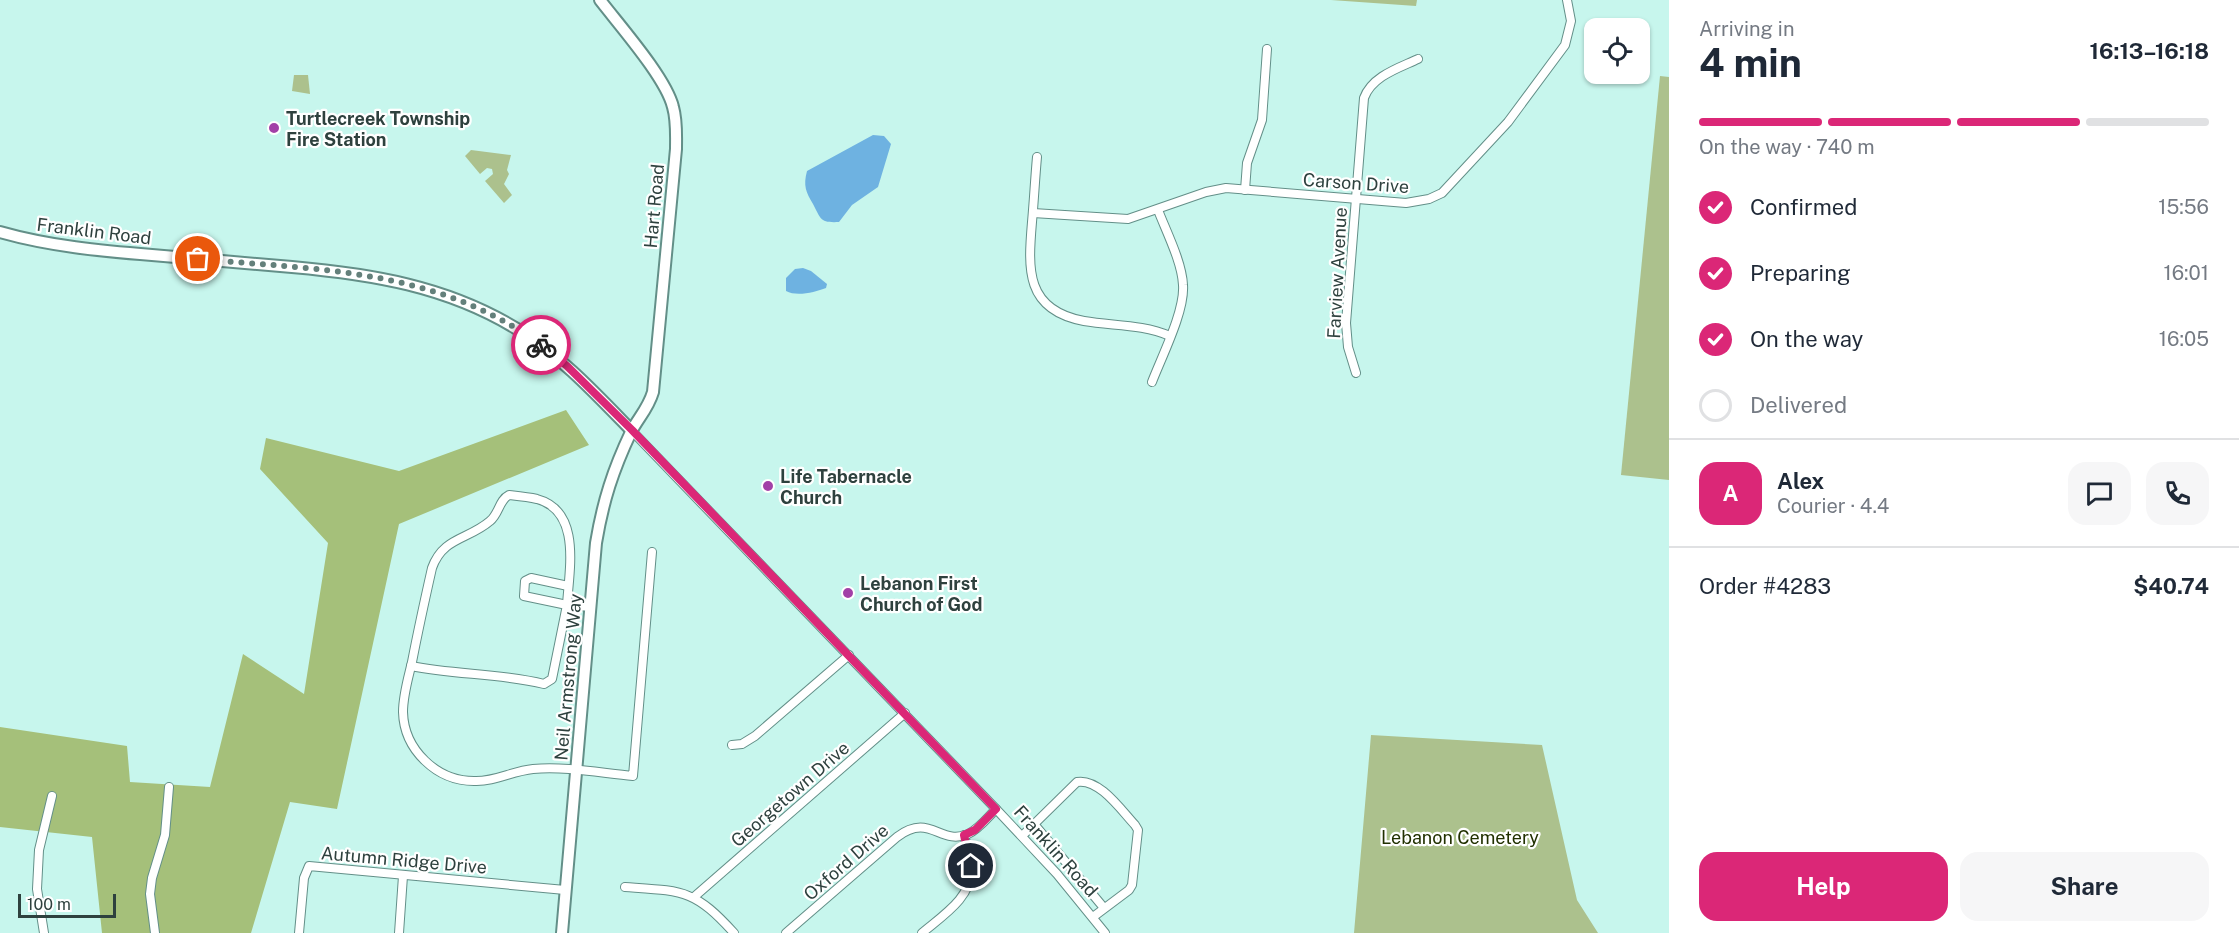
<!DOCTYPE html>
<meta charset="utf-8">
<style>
body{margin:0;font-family:"Public Sans",sans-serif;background:#f6f6f7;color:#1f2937;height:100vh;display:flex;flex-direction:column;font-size:22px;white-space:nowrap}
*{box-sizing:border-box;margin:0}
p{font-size:20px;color:#747a83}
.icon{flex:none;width:33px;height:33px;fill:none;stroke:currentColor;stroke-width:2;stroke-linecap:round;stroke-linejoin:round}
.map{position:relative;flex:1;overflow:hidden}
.side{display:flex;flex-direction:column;background:#fff;width:570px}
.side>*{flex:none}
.fabs{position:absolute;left:1584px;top:18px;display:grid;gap:12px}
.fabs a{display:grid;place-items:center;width:66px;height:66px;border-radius:12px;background:#fff;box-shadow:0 2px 4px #0004;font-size:30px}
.scale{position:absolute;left:18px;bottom:15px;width:98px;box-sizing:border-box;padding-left:6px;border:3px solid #2e413e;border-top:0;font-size:16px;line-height:21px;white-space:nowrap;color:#2e413e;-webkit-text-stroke:4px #fff;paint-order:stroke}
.pin{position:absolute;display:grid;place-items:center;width:51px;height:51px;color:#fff;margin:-26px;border:3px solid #fff;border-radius:50%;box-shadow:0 2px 6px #0007}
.courier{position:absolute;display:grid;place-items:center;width:60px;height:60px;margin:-30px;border:4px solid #db2777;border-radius:50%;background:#fff;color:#222;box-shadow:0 2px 8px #0007}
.headline em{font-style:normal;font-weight:700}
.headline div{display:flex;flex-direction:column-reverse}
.headline{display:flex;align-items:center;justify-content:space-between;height:102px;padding:0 30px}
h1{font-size:39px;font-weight:700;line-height:45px}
.bar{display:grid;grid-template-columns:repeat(4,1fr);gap:9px 6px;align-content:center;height:72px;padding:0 30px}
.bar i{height:8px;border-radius:4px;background:#e0e1e3}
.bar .on{background:#db2777}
.bar p{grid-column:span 4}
.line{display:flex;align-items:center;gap:15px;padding:0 30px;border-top:2px solid #e0e1e3}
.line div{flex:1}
.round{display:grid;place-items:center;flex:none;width:63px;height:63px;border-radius:18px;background:#f6f6f7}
ol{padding:0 30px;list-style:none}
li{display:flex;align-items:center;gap:18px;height:66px}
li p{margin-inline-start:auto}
li .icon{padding:6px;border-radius:50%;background:#db2777;color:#fff;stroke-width:4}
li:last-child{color:#747a83}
li i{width:33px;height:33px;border:3px solid #e0e1e3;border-radius:50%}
.action{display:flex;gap:12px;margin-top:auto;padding:12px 30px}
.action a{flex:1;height:69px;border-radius:18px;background:#db2777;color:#fff;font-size:24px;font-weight:700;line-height:69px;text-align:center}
.action a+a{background:#f6f6f7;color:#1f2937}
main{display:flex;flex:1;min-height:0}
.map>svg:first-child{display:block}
.green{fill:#acc18d}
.forest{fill:#a5c07a}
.water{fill:#6eb2e1}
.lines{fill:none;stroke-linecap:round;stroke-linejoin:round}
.street-casing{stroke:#638f88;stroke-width:10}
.secondary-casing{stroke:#638f88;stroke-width:14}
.street{stroke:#fff;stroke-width:8}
.secondary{stroke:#fff;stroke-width:10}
.done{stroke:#64807b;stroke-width:6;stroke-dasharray:0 10.8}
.route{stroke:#db2777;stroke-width:8}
.poi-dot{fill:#a240a7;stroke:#fff;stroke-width:2}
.labels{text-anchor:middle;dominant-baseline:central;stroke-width:4.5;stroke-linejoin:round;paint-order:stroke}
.poi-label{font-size:18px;font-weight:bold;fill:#2e413e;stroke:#fff;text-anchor:start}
.street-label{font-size:18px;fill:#2e413e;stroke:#fff}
.park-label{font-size:18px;fill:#213000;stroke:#fff}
</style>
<main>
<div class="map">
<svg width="1669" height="933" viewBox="0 0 1669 933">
<rect width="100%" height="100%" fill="#c7f6ed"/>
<!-- green -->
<g class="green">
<path d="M1331,0H1417L1416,6Z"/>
<path d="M294,75H308L310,94L292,91Z"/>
<path d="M1660,76L1669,77V480L1621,475Z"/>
<path d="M471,150L511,155L507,170L509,174L504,184L512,195L504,203L485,181L493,174L492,169L487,168L480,174L465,156Z"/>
<path d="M1371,735L1542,745L1577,900L1598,933H1354Z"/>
</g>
<!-- forest -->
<path class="forest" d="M566,410L589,445L399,524L337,809L290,802L251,933H102L92,837L0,827V727L127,746L130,782L210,787L243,654L304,694L328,543L260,469L266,438L399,471Z"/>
<!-- water -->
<g class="water">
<path d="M873,135L884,136L891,144L878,187L852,205L839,222C820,223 821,219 813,204C806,192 803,186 807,171Z"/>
<path d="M803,268L811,271L827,284L826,288C815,292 797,297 786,291V278L795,269Z"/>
</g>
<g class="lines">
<defs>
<g id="street">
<path d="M1037,157C1035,179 1034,200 1032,222C1028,269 1025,310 1084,321C1114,326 1142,324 1170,336"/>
<path d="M1245,190L1247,163L1262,120L1267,49"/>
<path d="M1033,213L1128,219L1206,192L1226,188L1406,203L1429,199L1442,193L1508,122L1565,45L1571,21L1567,0"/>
<path d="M1356,373L1348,347L1346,323L1364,98C1372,76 1399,68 1418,59"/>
<path d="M1152,382C1162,356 1185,311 1183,285C1182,262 1166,231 1158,210"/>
<path d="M632,431L996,809L1057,874L1105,933"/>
<path d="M591,607L567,605C569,571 582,511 537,499C528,497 518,496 509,495C499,500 499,514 490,521C468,540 443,537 432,568C425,599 418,631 412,662C408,679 403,695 403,712C404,750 437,781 474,781C495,782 512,771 533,769C565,766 601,773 633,776L652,552"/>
<path d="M411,666C455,675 500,673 544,684L552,679L567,605L524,596L525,581L531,578L568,586"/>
<path d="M732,745L742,744L755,736L849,655"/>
<path d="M1034,824L1104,908"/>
<path d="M1022,836L1077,782C1099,778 1121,810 1135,825L1138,830L1132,885L1129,890L1093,917"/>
<path d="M625,887C683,891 694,889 734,933"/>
<path d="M694,897L905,713"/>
<path d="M44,933L37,889L39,850L52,796"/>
<path d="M155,933L150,894L152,878L165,835L169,787"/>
<path d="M299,933L304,878L309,866L565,890"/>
<path d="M399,933L403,876"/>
<path d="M786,933L897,837C930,812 940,846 968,834C979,829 988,817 996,809"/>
<path d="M922,933C942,916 973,897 971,868C970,857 967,846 964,835"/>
</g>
<g id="secondary">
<path d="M0,232C49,246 101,251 152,255C199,259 245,263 292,267C371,274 447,286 517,329C561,356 596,394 632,431"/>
<path d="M562,933L596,543C603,501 613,470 631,432C638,418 648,409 653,392L676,149C676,135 677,121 673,107C666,78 620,26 600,0"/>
</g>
</defs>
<!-- street casing -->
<use href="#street" class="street-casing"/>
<!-- secondary casing -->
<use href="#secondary" class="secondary-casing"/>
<!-- street -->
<use href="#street" class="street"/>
<!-- secondary -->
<use href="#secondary" class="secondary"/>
</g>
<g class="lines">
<!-- done -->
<path class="done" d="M198,259C321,270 437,269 541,345"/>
<!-- route -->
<path class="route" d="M541,345L567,366L632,430L996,809L975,830L964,835L971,866"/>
</g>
<!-- markers -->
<g class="poi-dot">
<circle cx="274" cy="128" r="6"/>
<circle cx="768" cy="486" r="6"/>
<circle cx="848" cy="593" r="6"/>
</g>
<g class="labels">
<!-- poi labels -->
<g class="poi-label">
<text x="286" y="118">Turtlecreek Township<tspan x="286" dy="21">Fire Station</tspan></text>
<text x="780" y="476">Life Tabernacle<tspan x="780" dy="21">Church</tspan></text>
<text x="860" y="583">Lebanon First<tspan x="860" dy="21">Church of God</tspan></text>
</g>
<!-- street labels -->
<g class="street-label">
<text transform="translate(1356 183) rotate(4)">Carson Drive</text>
<text transform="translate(654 206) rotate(-85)">Hart Road</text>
<text transform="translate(94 231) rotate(7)">Franklin Road</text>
<text transform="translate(1337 273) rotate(-87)">Farview Avenue</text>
<text transform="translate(568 677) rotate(-85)">Neil Armstrong Way</text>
<text transform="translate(790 794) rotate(-41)">Georgetown Drive</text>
<text transform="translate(1056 851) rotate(48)">Franklin Road</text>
<text transform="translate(404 860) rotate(5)">Autumn Ridge Drive</text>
<text transform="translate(846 862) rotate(-41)">Oxford Drive</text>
</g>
<!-- park labels -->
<g class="park-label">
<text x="1460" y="837">Lebanon Cemetery</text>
</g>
</g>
</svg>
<div class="fabs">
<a><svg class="icon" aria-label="locate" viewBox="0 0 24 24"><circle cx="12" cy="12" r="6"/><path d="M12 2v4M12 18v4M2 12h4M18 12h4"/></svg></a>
</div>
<div class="scale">100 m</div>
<div class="pin" style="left:198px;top:259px;background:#ea580c"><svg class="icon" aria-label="bag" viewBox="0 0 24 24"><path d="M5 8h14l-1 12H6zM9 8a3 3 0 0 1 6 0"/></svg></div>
<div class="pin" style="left:971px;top:866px;background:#1f2937"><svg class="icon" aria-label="home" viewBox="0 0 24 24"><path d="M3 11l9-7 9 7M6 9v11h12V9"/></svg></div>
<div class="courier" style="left:541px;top:345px"><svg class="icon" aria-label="bike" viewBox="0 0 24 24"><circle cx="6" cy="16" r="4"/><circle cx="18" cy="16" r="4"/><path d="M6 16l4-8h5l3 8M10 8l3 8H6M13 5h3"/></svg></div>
</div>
<section class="side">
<div class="headline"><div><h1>4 min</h1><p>Arriving in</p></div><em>16:13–16:18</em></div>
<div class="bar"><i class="on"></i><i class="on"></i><i class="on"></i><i></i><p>On the way · 740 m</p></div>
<ol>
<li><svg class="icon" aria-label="check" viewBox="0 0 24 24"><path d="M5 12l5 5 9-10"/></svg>Confirmed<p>15:56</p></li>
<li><svg class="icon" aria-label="check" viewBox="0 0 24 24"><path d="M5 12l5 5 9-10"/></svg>Preparing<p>16:01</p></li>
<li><svg class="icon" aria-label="check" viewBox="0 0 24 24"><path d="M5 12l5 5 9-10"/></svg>On the way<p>16:05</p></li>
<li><i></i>Delivered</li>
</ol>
<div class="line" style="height:108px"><b class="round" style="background:#db2777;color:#fff">A</b><div><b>Alex</b><p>Courier · 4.4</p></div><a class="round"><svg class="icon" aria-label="chat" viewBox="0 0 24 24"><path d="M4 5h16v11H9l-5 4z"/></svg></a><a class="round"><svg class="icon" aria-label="phone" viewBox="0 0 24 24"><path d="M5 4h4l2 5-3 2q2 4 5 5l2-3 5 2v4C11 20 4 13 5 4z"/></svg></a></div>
<div class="line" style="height:78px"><div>Order #4283</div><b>$40.74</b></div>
<div class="action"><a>Help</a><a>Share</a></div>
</section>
</main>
